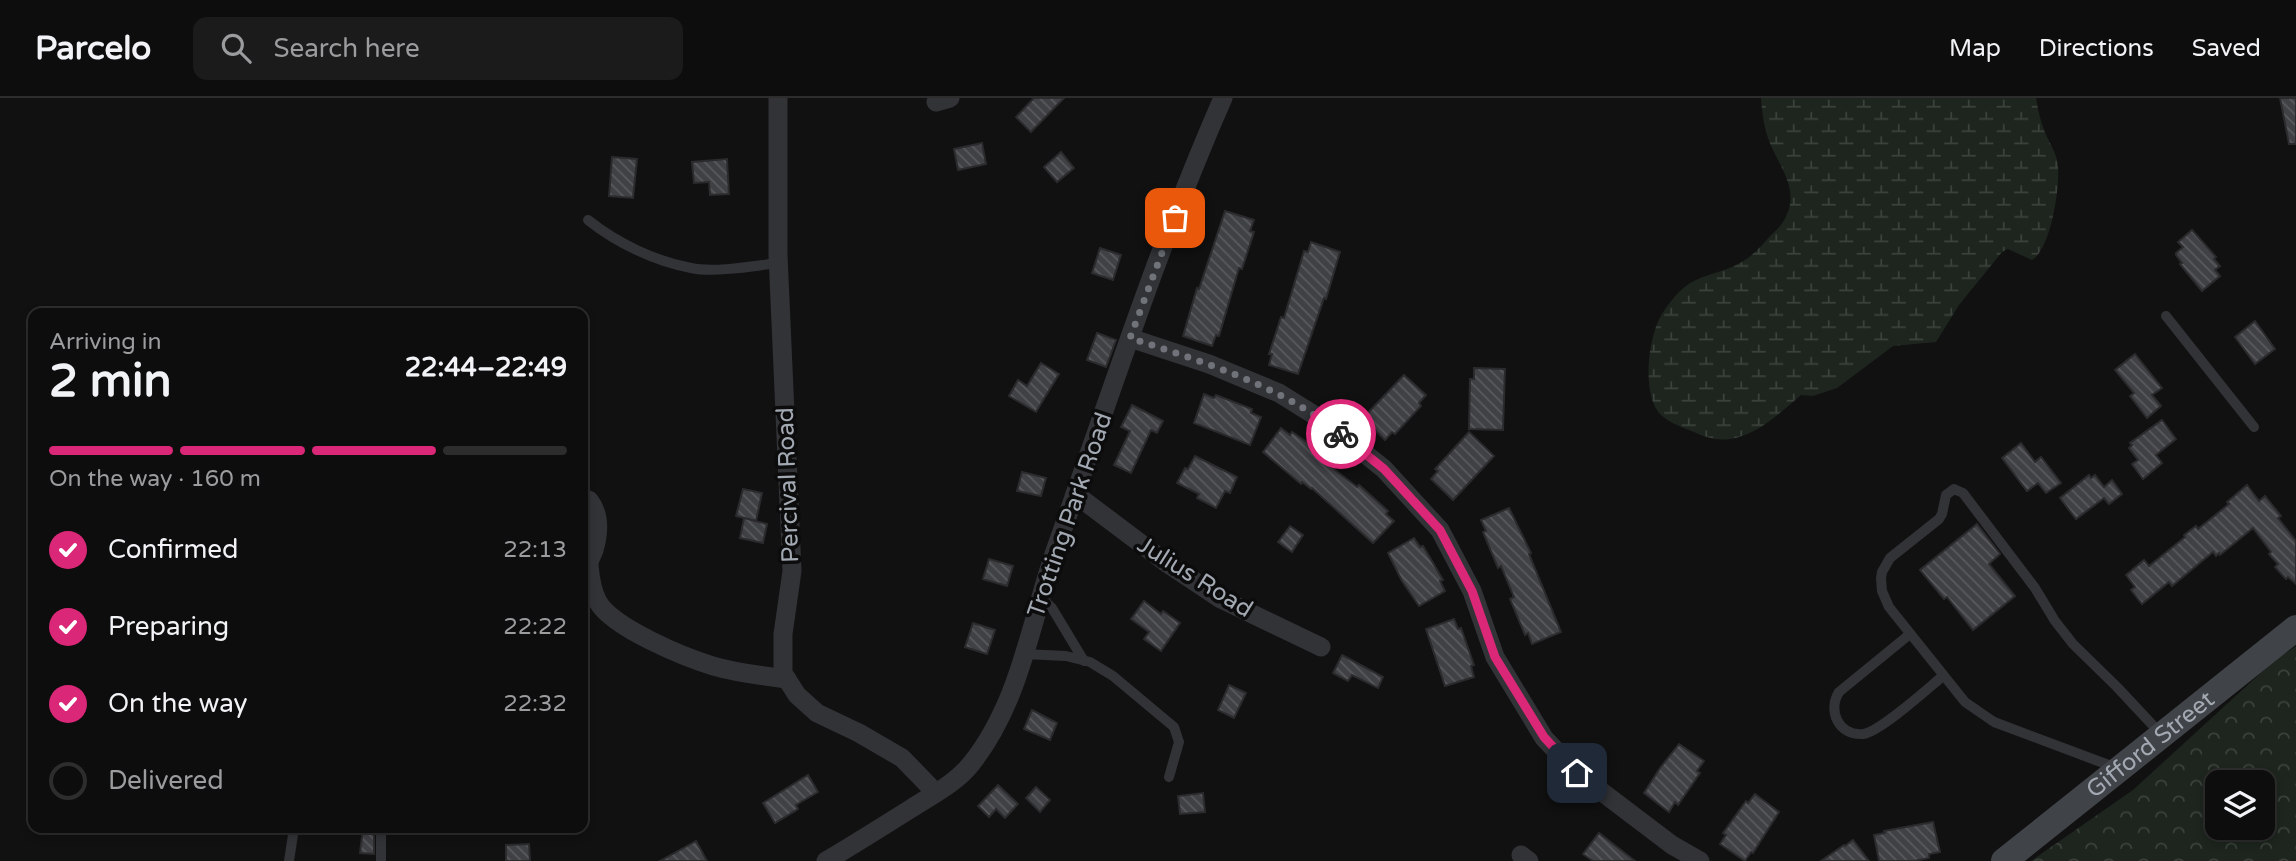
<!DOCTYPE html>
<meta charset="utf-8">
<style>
body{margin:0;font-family:"Varela Round",sans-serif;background:#1b1b1c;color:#f1f3f6;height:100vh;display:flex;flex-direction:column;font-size:26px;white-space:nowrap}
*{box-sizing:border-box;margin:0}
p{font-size:23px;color:#9a9c9e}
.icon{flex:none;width:38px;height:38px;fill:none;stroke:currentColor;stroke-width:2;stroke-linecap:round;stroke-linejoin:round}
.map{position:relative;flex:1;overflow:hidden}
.details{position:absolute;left:28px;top:210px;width:560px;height:525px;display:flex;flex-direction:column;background:#0d0d0e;border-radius:14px;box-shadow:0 4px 10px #0003,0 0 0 2px #2d2d2e}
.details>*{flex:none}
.tools{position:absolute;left:2205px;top:672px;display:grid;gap:14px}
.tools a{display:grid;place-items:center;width:70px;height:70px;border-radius:14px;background:#0d0d0e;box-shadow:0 4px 10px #0003,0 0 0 2px #2d2d2e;font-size:35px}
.pin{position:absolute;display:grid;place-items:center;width:60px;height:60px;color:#fff;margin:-30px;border-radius:14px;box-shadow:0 4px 10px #0006}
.courier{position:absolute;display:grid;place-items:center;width:70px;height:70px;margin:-35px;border:5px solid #db2777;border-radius:50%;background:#fff;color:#222;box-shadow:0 2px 9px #0007}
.headline em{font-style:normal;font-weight:700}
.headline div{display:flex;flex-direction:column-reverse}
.headline{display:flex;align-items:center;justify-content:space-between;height:119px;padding:0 21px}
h1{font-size:46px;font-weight:700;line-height:52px}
.bar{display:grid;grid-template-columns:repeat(4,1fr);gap:10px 7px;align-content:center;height:84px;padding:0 21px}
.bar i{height:9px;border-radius:5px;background:#2d2d2e}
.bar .active{background:#db2777}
.bar p{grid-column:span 4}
ol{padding:0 21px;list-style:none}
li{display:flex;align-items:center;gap:21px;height:77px}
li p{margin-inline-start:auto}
li .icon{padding:7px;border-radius:50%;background:#db2777;color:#fff;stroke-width:4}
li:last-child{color:#9a9c9e}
li i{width:38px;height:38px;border:4px solid #2d2d2e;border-radius:50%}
header{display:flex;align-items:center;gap:42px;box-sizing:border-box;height:98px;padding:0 35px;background:#0d0d0e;border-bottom:2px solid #2d2d2e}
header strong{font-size:33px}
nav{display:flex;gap:38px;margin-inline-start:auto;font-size:24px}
.search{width:490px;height:63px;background:#1b1b1c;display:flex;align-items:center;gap:18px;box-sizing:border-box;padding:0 24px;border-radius:14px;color:#9a9c9e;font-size:26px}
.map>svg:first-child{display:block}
.wetland{fill:url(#wetland-marsh)}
.park{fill:url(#park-crowns);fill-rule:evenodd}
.building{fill:url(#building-back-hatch);stroke:#2b2b2e;stroke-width:2}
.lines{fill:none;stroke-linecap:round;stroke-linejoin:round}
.lane{stroke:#323337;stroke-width:10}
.street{stroke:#323337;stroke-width:19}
.secondary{stroke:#404347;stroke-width:26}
.done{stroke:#70747a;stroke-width:7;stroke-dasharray:0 12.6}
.route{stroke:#db2777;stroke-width:9}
.labels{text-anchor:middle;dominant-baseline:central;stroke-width:7;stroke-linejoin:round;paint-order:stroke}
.street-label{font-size:24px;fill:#a3a9b2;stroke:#0c0c0d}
</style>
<header>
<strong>Parcelo</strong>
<div class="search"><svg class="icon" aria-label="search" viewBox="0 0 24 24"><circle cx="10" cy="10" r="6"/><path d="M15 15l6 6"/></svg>Search here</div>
<nav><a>Map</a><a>Directions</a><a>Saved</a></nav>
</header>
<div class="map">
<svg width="2296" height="763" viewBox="0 0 2296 763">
<defs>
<pattern id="wetland-marsh" width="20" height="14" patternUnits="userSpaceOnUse" patternTransform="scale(1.75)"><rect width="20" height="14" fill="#1d251e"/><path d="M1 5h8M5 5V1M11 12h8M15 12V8" fill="none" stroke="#3b423c"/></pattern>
<pattern id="park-crowns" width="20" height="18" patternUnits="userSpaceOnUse" patternTransform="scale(1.75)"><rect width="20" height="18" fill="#1d251e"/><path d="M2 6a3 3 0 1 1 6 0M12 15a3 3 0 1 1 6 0" fill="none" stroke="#3b423c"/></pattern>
<pattern id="building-back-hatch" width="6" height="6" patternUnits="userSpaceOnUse" patternTransform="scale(1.75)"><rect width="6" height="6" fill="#404145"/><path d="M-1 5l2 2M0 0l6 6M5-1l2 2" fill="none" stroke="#585a5d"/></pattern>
</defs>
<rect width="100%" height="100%" fill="#111112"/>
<!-- wetland -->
<path class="wetland" d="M1761,0H2036C2038,11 2040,22 2044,32C2049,45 2057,55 2058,68C2060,89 2051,151 2032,162L2008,151L2002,154L1959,207L1936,244L1893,248L1837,290L1813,298L1801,297C1780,315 1757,337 1730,341C1717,343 1705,339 1694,334C1682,329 1671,326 1661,317C1641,298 1648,238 1662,216C1669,205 1679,192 1690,185C1706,176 1724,174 1740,165C1753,158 1761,148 1771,137C1780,129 1785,123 1789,111C1795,89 1782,71 1773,52C1765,36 1762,17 1761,0Z"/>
<!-- park -->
<path class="park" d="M2296,548V763H2031L2133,692L2275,562ZM2217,684H2263V730H2217Z"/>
<!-- building -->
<g class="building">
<path d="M1034,0H1064L1031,34L1016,19Z"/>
<path d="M2280,0H2296V46H2289Z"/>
<path d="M982,45L986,66L958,72L954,51Z"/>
<path d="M1061,54L1074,70L1057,84L1044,69Z"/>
<path d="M612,59L637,61L633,100L609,98Z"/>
<path d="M727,61L729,96L710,97L709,84L694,85L692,64Z"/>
<path d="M1225,113L1254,122L1250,133L1254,134L1242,171L1239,170L1219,238L1216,237L1212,248L1183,238L1197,190L1199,191Z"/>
<path d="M2192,132L2216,159L2214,161L2220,168L2215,172L2220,178L2202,193L2180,166L2182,165L2176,157V155L2183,149L2178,144Z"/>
<path d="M1311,144L1340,154L1326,201L1324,200L1298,276L1269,267L1272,256H1269L1281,219L1284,220L1304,153L1308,154Z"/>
<path d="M1100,150L1121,157L1113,182L1092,175Z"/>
<path d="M2255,223L2275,251L2255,266L2235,239Z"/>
<path d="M1097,235L1116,242L1106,269L1087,262Z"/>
<path d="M2135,256L2162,290L2152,297L2161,308L2147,320L2130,298L2134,295L2115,272Z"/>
<path d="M1041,265L1059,276L1036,314L1009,298L1018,282L1027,288Z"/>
<path d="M1474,270L1505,271L1503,332L1469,331L1470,281H1474Z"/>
<path d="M1404,277L1426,297L1419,305L1421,308L1395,336L1392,334L1385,342L1363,320Z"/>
<path d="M1204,296L1214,300L1216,297L1252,311L1251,315L1261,319L1250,347L1194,325Z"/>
<path d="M1132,307L1163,323L1157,335L1151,332L1131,375L1114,367L1130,333L1121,329Z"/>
<path d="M2162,322L2176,341L2156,357L2162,365L2143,381L2132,366L2138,362L2129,350L2132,347L2130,345Z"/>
<path d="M1281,330L1290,337L1292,334L1308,345L1323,358L1321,361L1357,389L1359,387L1388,413L1386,416L1394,423L1373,445L1312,390L1311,391L1302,384L1301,386L1263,354Z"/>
<path d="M1469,334L1494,358L1453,402L1431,381L1438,373L1435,371Z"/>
<path d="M2021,345L2035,364L2041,359L2061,385L2046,395L2038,385L2027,393L2002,360Z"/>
<path d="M1195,358L1237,379L1230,395L1225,393L1216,410L1197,400L1199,396L1177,385L1185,370L1188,371Z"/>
<path d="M1022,374L1046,380L1041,398L1017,393Z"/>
<path d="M2089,377L2091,380L2095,377L2104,389L2112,382L2122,396L2109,406L2104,400L2076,421L2060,400Z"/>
<path d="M2247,387L2259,403L2265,398L2281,418L2278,420L2296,443V486L2288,479L2286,481L2275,469L2278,466L2269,456L2271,454L2253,430L2220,457L2219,455L2216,458L2213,454L2172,488L2169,484L2142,506L2131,492L2135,489L2126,477L2144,462L2149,468L2185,439L2184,437L2196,428L2198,431L2229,406L2227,404Z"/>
<path d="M743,391L762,395L756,423L736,418Z"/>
<path d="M1509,410L1531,455L1529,456L1561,534L1532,546L1528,535L1525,537L1510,501L1514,499L1501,468L1498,470L1483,434L1486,433L1481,422Z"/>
<path d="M744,420L767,426L763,445L740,440Z"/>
<path d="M1977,426L2000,456L1989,466L2015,498L1973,532L1947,499L1944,501L1920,472Z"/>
<path d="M1290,428L1303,437L1292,454L1278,444Z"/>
<path d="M1414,440L1420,449L1423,448L1443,482L1440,483L1445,493L1419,508L1402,483L1388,455Z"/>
<path d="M989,461L1013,468L1007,488L983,481Z"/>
<path d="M1144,503L1161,516L1163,513L1180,525L1161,553L1144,541L1149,534L1131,521Z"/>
<path d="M1454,521L1458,531L1461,530L1474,567L1471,568L1474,579L1445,588L1426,531Z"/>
<path d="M973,525L995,532L987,556L965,549Z"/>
<path d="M1342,557L1383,579L1378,590L1352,577L1348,583L1333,575Z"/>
<path d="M1229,587L1246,595L1234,620L1218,612Z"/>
<path d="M1032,612L1057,625L1050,642L1024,631Z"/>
<path d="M1679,646L1704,663L1697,673L1700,675L1678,707L1675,704L1669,714L1644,695L1660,670Z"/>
<path d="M808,677L818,694L796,707L798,711L775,725L763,705Z"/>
<path d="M998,687L1018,706L1005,720L996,711L989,719L978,708Z"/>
<path d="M1036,689L1050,702L1040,714L1026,700Z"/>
<path d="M1203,695L1205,714L1180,716L1178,698Z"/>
<path d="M1755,696L1779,714L1753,755L1751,754L1745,763L1720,746L1726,737L1723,735L1746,703L1748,705Z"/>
<path d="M1933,724L1940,754L1929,756V760L1914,763H1879L1874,737L1885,735L1884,733Z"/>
<path d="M363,730H374V756L360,755Z"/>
<path d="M1599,735L1635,763H1593L1583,756Z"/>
<path d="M1853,742L1869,763H1821L1844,747L1845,748Z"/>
<path d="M696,743L707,763H660Z"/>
<path d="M529,746L530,763H506V747Z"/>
</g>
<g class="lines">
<!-- lane -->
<g class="lane">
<path d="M588,122C617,145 654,163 691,170C714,175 754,168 778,165"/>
<path d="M2166,218L2254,329"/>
<path d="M1041,500L1052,510L1084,563"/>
<path d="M1910,536L1839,594C1827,613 1839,638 1863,636C1880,634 1927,591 1943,578"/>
<path d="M1024,556L1066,558L1090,564L1113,578L1174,629L1179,644L1169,679"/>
<path d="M2114,669L1994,624L1965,604L1889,509L1882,493L1881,480L1882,474L1890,460L1939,421L1942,416L1946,397L1954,391L1963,395L2035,490L2055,523L2073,546L2117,589L2160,635"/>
<path d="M289,763L294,730"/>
<path d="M381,763V730"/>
</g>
<!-- street -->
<g class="street">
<path d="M778,0V157L792,473L783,536V575L797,597L817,615L859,635L902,660L936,695"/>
<path d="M936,4L950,0"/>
<path d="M1130,240L1209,266L1279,295L1327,325L1384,371L1440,432L1472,493L1495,559L1544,640L1577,675L1672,747L1700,763"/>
<path d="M1075,396L1164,463L1221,501L1321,549"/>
<path d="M583,401L589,402C600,416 599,435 594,452C592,458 589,461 589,467C590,479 592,493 598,504C613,530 684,559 713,568C737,575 763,578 787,581"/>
<path d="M1521,757L1529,763"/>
<path d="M826,763C855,746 883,728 912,710C932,697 956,685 971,666C1019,606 1030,528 1054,456C1108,304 1158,148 1223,0"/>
</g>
<!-- secondary -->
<path class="secondary" id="s1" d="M2004,763L2296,530"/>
</g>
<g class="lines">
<!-- done -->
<path class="done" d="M1175,120L1130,240C1204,264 1279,287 1341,336"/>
<!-- route -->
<path class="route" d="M1341,336L1384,371L1440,432L1472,493L1495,559L1544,639L1577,675"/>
</g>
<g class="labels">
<!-- street labels -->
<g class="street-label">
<text transform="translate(788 387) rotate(-92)">Percival Road</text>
<text transform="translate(1070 417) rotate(-71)">Trotting Park Road</text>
<text transform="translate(1195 479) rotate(32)">Julius Road</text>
<text stroke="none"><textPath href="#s1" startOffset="187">Gifford Street</textPath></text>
</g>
</g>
</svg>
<div class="tools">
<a><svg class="icon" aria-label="layers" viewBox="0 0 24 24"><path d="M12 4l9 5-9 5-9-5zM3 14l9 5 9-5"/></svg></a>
</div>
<div class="pin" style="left:1175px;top:120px;background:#ea580c"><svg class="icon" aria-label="bag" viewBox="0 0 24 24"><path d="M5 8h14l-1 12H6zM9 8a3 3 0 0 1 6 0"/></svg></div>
<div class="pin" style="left:1577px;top:675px;background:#1f2937"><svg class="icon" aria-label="home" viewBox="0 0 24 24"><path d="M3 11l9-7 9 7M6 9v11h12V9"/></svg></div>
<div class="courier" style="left:1341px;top:336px"><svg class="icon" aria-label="bike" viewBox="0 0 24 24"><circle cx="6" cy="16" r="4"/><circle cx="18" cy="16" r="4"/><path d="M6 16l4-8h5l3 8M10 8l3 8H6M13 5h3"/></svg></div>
<section class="details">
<div class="headline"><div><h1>2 min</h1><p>Arriving in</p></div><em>22:44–22:49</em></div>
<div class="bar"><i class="active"></i><i class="active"></i><i class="active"></i><i></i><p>On the way · 160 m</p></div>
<ol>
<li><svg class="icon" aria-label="check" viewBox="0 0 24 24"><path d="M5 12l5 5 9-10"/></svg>Confirmed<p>22:13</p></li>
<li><svg class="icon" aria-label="check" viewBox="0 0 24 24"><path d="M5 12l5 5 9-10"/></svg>Preparing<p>22:22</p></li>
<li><svg class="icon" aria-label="check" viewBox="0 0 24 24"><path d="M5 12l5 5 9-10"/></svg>On the way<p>22:32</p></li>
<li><i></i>Delivered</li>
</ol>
</section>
</div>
